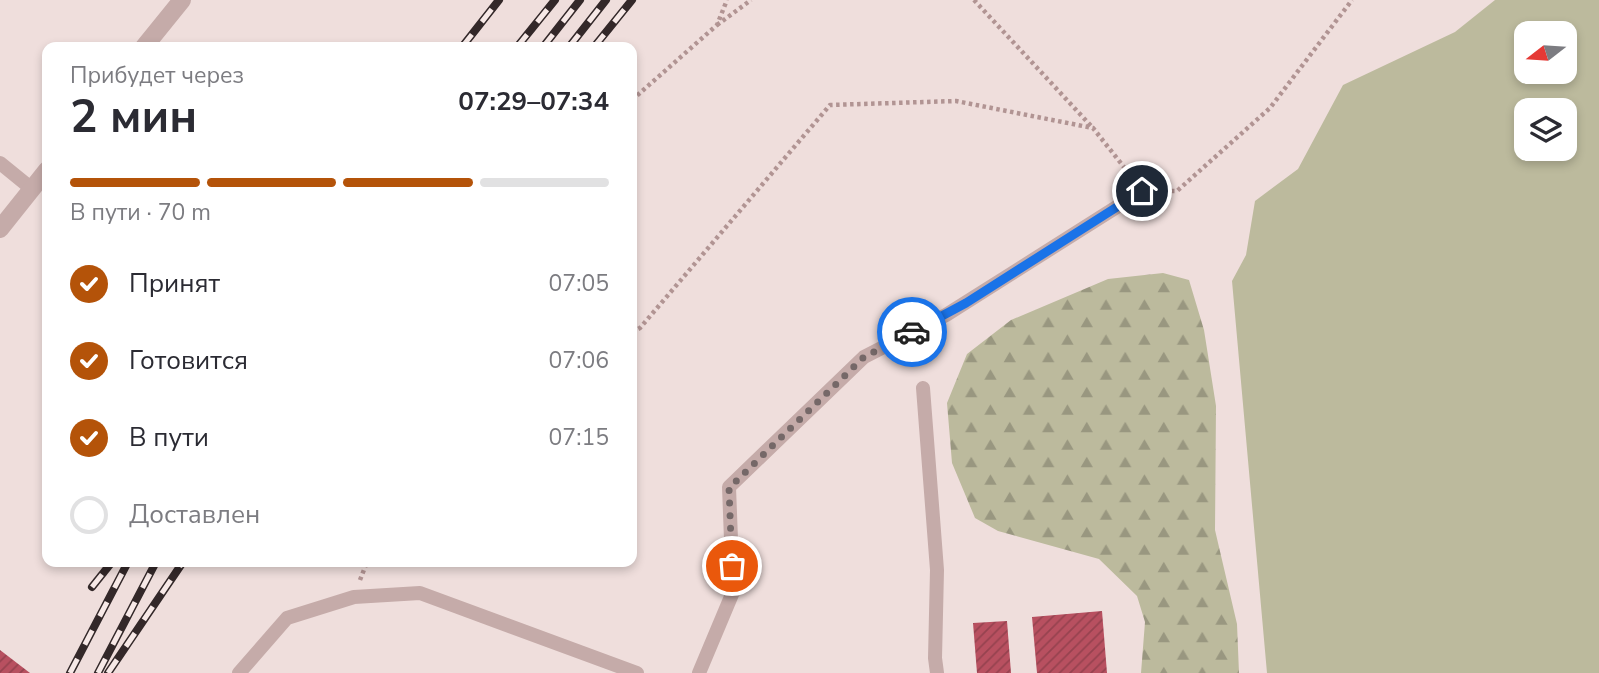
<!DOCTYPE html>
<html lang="ru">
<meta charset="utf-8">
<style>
body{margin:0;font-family:"Nunito Sans",sans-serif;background:#f2f2f3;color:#2b2b33;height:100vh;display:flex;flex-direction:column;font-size:26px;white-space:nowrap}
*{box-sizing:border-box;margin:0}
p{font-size:23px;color:#7c7c81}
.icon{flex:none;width:38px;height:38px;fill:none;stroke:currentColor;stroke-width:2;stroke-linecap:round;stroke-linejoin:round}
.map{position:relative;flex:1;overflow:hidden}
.sheet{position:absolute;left:42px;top:42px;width:595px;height:525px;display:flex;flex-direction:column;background:#fff;border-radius:14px;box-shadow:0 4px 10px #0003}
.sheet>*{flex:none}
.needle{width:46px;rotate:253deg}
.fabs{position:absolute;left:1514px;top:21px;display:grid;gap:14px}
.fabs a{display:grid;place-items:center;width:63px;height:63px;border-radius:14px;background:#fff;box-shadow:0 4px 10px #0003;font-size:35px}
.pin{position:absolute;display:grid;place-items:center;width:60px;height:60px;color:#fff;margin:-30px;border:4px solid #fff;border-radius:50%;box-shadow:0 2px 7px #0007}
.courier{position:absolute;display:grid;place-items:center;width:70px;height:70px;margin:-35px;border:5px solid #1a73e8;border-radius:50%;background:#fff;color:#222;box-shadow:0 2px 9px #0007}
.summary em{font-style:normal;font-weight:700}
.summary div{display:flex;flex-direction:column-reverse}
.summary{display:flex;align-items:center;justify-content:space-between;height:119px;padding:0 28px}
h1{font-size:46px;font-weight:700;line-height:52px}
.bar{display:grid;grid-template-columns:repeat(4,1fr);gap:10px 7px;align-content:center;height:84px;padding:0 28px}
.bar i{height:9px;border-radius:5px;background:#e1e1e2}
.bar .active{background:#b45309}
.bar p{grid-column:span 4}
ol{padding:0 28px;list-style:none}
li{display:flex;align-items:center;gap:21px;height:77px}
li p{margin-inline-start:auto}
li .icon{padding:7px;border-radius:50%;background:#b45309;color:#fff;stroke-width:4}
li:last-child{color:#7c7c81}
li i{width:38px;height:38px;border:4px solid #e1e1e2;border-radius:50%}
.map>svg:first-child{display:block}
.forest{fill:url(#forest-firs)}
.garden{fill:#bcba9d;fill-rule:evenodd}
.building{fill:url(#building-hatch)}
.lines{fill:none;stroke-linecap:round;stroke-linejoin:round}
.path{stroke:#b19493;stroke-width:4.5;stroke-dasharray:3.5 3.5;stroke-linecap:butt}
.service{stroke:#c5aba9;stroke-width:14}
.tertiary{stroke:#c5aba9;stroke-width:18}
.rail-casing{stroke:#332829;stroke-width:8}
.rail{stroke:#f7e9e7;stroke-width:5;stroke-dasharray:16;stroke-linecap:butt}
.done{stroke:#756868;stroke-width:7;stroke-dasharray:0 12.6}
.route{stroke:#1a73e8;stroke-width:9}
</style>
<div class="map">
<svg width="1599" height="673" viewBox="0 0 1599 673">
<defs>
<pattern id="forest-firs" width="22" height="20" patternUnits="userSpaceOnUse" patternTransform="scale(1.75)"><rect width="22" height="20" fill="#bcba9d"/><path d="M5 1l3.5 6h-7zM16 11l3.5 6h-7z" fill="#999780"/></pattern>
<pattern id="building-hatch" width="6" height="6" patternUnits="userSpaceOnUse" patternTransform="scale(1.75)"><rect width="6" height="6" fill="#b85060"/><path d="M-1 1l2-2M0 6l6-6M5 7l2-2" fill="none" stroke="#96424f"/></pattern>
</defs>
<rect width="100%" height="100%" fill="#efdedc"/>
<!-- forest -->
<path class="forest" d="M1163,273L1189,280L1204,330L1216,406L1215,530L1237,624L1239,673H1141L1145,622L1137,596L1099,559L998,531L975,518L952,463L947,403L967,354L1011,320L1108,279Z"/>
<!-- garden -->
<path class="garden" d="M1495,0H1599V673H1267L1232,281L1246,255L1255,201L1298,169L1343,85L1455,32ZM1526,33H1564V72H1526ZM1526,110H1564V149H1526Z"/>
<!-- building -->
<g class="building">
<path d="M1102,611L1107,673H1037L1032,617Z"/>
<path d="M1007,621L1011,673H977L973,623Z"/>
<path d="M0,650L30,673H0Z"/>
</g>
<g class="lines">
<!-- path -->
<g class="path">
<path d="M974,0L1093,128"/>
<path d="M717,25L751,0"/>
<path d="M632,100L717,25L727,0"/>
<path d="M1157,191H1177L1270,108L1352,0"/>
<path d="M632,332L640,328L830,105L956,101L1093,128L1131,176"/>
<path d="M360,580L367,562"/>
</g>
<!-- service -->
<g class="service">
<path d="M0,163L32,189"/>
<path d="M923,388L937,570L935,658L937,673"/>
<path d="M239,673L287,618L354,597L420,593L637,673"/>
<path d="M699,673L733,592L729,487L864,357L946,315L1142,191"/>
</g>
<!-- tertiary -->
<g class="tertiary">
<path d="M144,47L182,0"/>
<path d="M0,229L47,170"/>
</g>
<defs>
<g id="rail">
<path d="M462,47L499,0"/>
<path d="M517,47L555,0"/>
<path d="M543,47L580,0"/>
<path d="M569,47L606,0"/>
<path d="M594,47L632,0"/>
<path d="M92,587L112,562"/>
<path d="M70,673L128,562"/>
<path d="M98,673L156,562"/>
<path d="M108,673L183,562"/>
</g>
</defs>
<!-- rail casing -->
<use href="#rail" class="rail-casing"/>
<!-- rail -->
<use href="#rail" class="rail"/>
</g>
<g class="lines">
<!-- done -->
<path class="done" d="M732,566L729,488L864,357L912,332"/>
<!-- route -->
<path class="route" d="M912,332L966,303L1142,191"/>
</g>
</svg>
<div class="fabs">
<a><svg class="needle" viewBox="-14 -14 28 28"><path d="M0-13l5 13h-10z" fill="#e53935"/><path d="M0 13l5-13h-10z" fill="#7c7c81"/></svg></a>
<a><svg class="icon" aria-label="layers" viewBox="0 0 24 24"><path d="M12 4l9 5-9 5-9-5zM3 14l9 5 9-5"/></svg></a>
</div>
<div class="pin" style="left:732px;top:566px;background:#ea580c"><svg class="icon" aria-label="bag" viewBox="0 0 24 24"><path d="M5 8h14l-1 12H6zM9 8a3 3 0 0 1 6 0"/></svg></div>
<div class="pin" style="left:1142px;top:191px;background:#1f2937"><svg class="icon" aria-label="home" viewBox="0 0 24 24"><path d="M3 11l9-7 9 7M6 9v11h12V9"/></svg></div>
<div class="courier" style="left:912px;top:332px"><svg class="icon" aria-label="car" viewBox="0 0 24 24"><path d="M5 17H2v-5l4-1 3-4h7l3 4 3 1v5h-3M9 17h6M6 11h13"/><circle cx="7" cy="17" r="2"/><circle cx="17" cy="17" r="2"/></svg></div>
<section class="sheet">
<div class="summary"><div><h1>2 мин</h1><p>Прибудет через</p></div><em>07:29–07:34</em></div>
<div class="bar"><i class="active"></i><i class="active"></i><i class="active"></i><i></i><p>В пути · 70 m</p></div>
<ol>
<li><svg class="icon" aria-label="check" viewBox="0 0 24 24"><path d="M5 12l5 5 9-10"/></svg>Принят<p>07:05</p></li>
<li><svg class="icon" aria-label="check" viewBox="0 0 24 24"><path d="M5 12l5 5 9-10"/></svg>Готовится<p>07:06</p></li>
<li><svg class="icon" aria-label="check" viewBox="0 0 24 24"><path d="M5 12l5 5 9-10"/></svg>В пути<p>07:15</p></li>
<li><i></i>Доставлен</li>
</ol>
</section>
</div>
